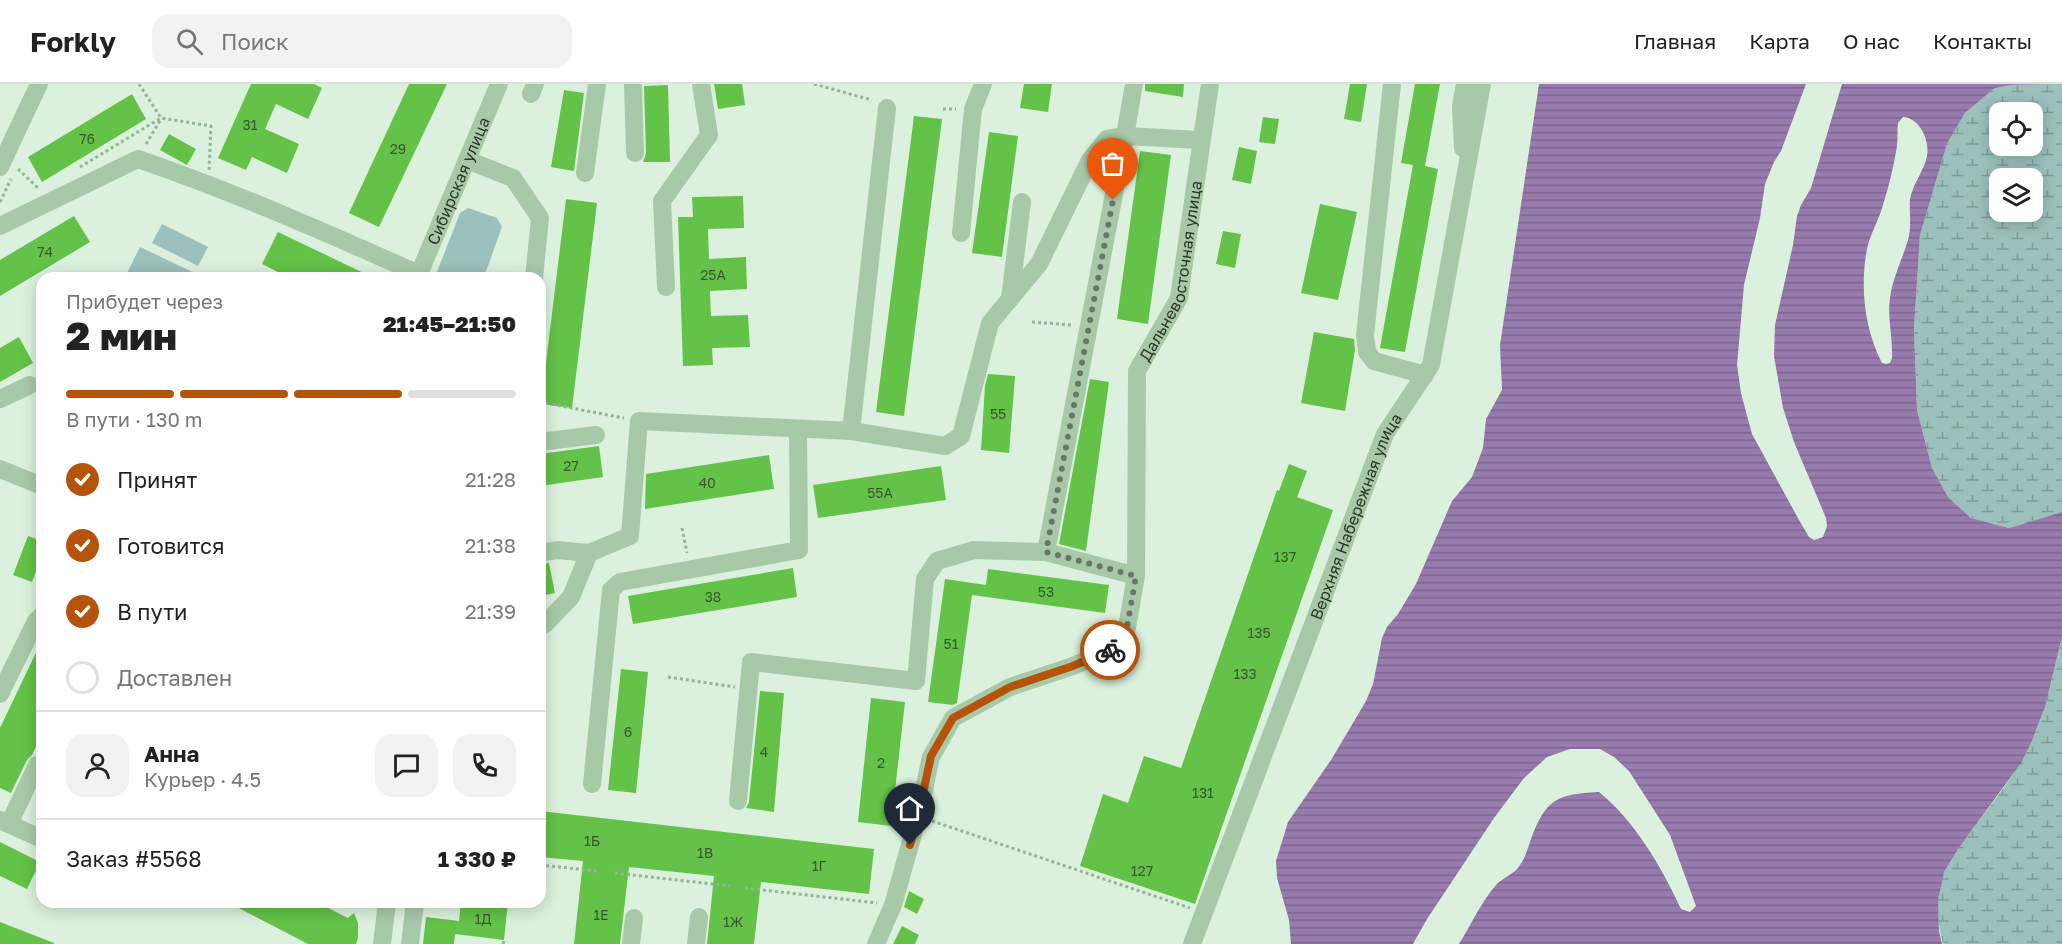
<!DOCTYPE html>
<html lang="ru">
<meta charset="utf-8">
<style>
body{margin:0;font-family:"Golos Text",sans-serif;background:#f2f2f2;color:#222;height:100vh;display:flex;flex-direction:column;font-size:22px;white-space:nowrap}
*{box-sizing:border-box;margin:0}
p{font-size:20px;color:#767676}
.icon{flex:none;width:33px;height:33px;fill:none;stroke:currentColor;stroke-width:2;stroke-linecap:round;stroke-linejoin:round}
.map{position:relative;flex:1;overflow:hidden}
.panel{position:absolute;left:36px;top:188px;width:510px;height:636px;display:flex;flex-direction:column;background:#fff;border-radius:18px;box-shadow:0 3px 15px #0003}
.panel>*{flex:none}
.buttons{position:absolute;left:1989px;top:18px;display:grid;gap:12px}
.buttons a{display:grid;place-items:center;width:54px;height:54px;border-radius:12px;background:#fff;box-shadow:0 3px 15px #0003;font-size:30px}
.pin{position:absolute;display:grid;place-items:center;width:51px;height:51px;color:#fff;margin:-62px -26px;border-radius:50% 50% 50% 0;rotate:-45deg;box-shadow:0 0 6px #0007}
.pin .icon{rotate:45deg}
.courier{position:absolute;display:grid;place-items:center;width:60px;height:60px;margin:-30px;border:4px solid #b45309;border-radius:50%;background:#fff;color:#222;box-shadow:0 2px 8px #0007}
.head em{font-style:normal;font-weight:800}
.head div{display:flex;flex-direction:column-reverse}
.head{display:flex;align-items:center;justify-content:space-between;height:102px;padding:0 30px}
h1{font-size:39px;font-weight:800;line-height:45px}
.bar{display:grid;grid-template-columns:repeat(4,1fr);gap:9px 6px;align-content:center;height:72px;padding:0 30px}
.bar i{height:8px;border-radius:4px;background:#e0e0e0}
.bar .on{background:#b45309}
.bar p{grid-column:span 4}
.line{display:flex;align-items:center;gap:15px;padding:0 30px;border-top:2px solid #e0e0e0}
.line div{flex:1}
.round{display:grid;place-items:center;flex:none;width:63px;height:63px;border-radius:18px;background:#f2f2f2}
ol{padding:0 30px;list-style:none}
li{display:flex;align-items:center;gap:18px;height:66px}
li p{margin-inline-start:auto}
li .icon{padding:6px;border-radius:50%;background:#b45309;color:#fff;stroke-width:4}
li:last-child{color:#767676}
li i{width:33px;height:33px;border:3px solid #e0e0e0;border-radius:50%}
header{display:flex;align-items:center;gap:36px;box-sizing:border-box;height:84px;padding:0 30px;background:#fff;border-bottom:2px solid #e0e0e0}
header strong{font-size:28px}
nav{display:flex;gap:33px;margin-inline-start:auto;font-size:21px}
.search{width:420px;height:54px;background:#f2f2f2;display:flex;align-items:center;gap:15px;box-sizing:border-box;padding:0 21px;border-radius:18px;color:#767676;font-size:22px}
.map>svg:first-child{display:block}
.wetland{fill:url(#wetland-marsh);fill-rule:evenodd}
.pitch{fill:#9cc0bb}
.water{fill:url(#water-rules);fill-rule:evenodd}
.building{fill:#64c248}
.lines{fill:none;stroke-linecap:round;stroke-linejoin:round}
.path{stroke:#93b592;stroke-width:3;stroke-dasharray:3 3;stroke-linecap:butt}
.minor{stroke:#a8c9a8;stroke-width:18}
.done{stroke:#687767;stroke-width:6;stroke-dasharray:0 10.8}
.route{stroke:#b45309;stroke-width:8}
.labels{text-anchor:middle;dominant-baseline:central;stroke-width:5;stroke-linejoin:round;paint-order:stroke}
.number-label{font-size:14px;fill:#385930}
.street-label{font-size:16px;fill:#2a3628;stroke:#e8f9e9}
</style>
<header>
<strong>Forkly</strong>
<div class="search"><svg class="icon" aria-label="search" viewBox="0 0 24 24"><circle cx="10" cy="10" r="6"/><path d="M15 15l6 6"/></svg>Поиск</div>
<nav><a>Главная</a><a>Карта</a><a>О нас</a><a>Контакты</a></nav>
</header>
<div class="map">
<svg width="2062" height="860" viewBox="0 0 2062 860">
<defs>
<pattern id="wetland-marsh" width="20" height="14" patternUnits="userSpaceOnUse" patternTransform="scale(1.5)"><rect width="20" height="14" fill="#9cc0bb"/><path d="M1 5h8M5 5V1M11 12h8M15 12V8" fill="none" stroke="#7f9d98"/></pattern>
<pattern id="water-rules" width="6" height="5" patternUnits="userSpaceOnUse" patternTransform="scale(1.5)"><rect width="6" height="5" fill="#987bad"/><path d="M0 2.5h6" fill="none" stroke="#7c668d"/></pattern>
</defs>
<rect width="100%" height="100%" fill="#dbf1dd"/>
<!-- wetland -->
<g class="wetland">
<path d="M2062,0V428L2009,444L1971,434L1948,413L1932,384L1917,326L1914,245L1920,151L1947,60L1965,29L1995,4L2012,1ZM2000,28H2032V62H2000ZM2000,94H2032V128H2000Z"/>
<path d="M2062,553V860H1943C1937,838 1935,809 1944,788C1950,773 1962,759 1972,746C1993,718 2016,690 2031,659C2047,625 2053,588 2062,553Z"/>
</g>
<!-- pitch -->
<g class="pitch">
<path d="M468,124L497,134L502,143L484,193H435L460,129Z"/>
<path d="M162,140L208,163L198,182L152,159Z"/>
<path d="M140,163L201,192V193H125Z"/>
</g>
<!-- water -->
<path class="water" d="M1539,0H1806L1781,67L1774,78L1765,100L1760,134L1744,201L1737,281L1741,309L1752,350L1799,436L1809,453L1814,456L1823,453L1827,442L1826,434L1794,358L1783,324L1774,272L1775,241L1793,161L1797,132L1801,121L1811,104L1842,0H2060L2012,1L1995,4L1965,29L1947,60L1920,151L1914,245L1917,326L1932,384L1948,413L1971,434L2009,444L2062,428V553L2045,623L2032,657L2021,679L1958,765L1944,788L1938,816L1939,847L1942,860H1459C1471,841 1481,818 1496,801C1503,793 1514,791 1520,781C1525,774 1528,764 1531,755C1546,715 1557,710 1599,708C1635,737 1662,784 1681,825L1690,828L1696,822L1670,751L1629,687L1614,673L1600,665H1570L1547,673L1524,694L1494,734L1427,835L1413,860H1291L1289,836L1277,794L1276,777L1288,738L1331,676L1366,617L1373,600L1382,554L1387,543L1398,530L1416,500L1452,417L1472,393L1483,364L1486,335L1502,306L1500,261ZM1903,33C1920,34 1930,57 1927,72C1924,87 1913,99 1910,115C1909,129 1912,143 1908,156C1902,176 1893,193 1890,214C1887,233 1893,254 1892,274L1890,279L1886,280L1882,279C1864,244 1860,202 1867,165C1870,150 1879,136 1883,121C1889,102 1894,81 1897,62C1898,54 1897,47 1898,39Z"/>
<!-- building -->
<g class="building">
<path d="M251,0H314L322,4L308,35L276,20L265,45L299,60L287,89L252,73L246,86L218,74Z"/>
<path d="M409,0H447L379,143L349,129Z"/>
<path d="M714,0H742L745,21L718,25Z"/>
<path d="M1024,0H1052L1048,28L1020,24Z"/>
<path d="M1145,0H1184L1183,13L1145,7Z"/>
<path d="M1350,0H1367L1361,38L1344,35Z"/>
<path d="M1415,0H1440L1425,82L1438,85L1405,268L1380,264L1413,81L1401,79Z"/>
<path d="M668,1L670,78H643L646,69L644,2Z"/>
<path d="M564,6L584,9L574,87L551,83Z"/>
<path d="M132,10L146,35L42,98L28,73Z"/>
<path d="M914,32L942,35L904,332L876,328Z"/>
<path d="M1263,33L1279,35L1275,60L1259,58Z"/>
<path d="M989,48L1018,52L1002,173L972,169Z"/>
<path d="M169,50L196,65L187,81L160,66Z"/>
<path d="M1239,63L1257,67L1251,100L1232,96Z"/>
<path d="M1140,67L1171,71L1148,240L1117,235Z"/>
<path d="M743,112L744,144L708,145L709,175L746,173L747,205L710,207L711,232L748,231L750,263L712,264L713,281L683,282L678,133H693L692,113Z"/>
<path d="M566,115L597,119L572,324L541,320Z"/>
<path d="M1320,120L1357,128L1338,216L1301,209Z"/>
<path d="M74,132L90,158L0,212V176Z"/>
<path d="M1223,147L1241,150L1235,184L1216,180Z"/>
<path d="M278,148L374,194H290L262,180Z"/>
<path d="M1314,248L1354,255L1355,266L1345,327L1301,319Z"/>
<path d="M19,253L33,279L0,298V264Z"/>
<path d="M988,290L1015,292L1009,369L981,366L985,302Z"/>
<path d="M1090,295L1109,298L1086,467L1059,460Z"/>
<path d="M599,362L603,393L540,402V370Z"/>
<path d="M769,371L774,405L645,425L646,390Z"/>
<path d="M1289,380L1307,387L1297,413L1333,426L1195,820L1080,782L1103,710L1128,719L1144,672L1181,684L1277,406L1279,407Z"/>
<path d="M941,382L946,416L818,434L813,401Z"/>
<path d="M28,452L42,457V471L32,498L13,491Z"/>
<path d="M549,479L555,509L540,512V480Z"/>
<path d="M793,484L797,513L633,540L628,512Z"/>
<path d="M988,485L1109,501L1105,529L972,511L957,619L953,621L928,618L945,495L986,501Z"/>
<path d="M42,556V650L32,671L27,676L11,709L0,704V644Z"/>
<path d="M621,585L648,588L636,709L608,706Z"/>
<path d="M760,607L784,609L774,728L746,724L749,718Z"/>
<path d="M871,614L905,618L891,742L858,738Z"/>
<path d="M540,727L874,765L869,810L761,798L754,860H707L714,792L629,783L620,860H574L583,777L540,773Z"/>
<path d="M0,758L40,778L27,805L0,792Z"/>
<path d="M909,807L924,815L917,830L904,823Z"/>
<path d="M227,818H316L348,834L354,829L358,839V854L356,860H308Z"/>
<path d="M461,818H508L504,856L455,850L454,860H423L426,833L459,837Z"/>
<path d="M0,838L54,859V860H0Z"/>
<path d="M902,842L919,851L915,860H893Z"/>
</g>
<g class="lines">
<!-- path -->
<g class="path">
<path d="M139,0L161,34L211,42L209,86"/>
<path d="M814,0L872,16"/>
<path d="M943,25H956"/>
<path d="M146,60L161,35"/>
<path d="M80,83L161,34"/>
<path d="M18,85L39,105"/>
<path d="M0,118L11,95"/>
<path d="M1032,238L1072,241"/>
<path d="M540,318L624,334"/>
<path d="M682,444L687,469"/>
<path d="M668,593L735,603"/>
<path d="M932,737L1190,824"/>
<path d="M540,781L597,787"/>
<path d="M615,789L730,802"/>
<path d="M745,804L877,819"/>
<path d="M503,860L504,856"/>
</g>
<!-- minor -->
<g class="minor">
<path d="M633,0L635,69"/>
<path d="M1392,0L1365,251L1367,268L1374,277L1425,291"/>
<path d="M531,10L535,0"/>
<path d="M1463,64L1461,22L1465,0"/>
<path d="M467,76L513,94L540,134L534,194"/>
<path d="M0,83L39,0"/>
<path d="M585,89L597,0"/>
<path d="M0,142L138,75C234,108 327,149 419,190L416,194"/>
<path d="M961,149L973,25L983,0"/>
<path id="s1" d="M419,194V190L499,0"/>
<path d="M666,203L662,117L709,51L701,0"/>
<path d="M1010,215L1022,118"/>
<path d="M0,315L30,301"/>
<path d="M851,347L887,24"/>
<path d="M540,358L596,351"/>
<path d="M0,385L42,402"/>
<path d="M1046,468L1125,52L1134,0"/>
<path d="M540,469L557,466L589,469"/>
<path d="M540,542L545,540L571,513L589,469L630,452L639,337L851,347L945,362L961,352L990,239L1039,180L1090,76L1107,55L1125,52L1201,56"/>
<path d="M0,610L36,537L42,531"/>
<path d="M592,700L611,506L620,498L799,466L798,345"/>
<path d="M738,717L751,578L916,597L925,495L937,477L974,466L1046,468L1136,492"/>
<path d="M0,736L42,755"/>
<path d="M9,740L37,681L42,683"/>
<path d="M382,860L387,818"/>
<path d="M410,860L415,818"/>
<path d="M631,860L634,834"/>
<path d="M696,860L699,833"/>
<path id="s2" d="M876,860L893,821L910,761L918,733L931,673L953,634L1010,603L1073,582L1109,567L1126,549L1136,492L1137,287L1179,214L1210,0"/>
<path id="s3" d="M1192,860L1385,350L1431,281L1482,0"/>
</g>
</g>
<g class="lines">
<!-- done -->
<path class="done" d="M1110,566L1126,549L1136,492L1046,468L1113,116"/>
<!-- route -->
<path class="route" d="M910,761L918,733L931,672L953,634L1010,603L1073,582L1110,566"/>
</g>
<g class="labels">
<!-- number labels -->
<g class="number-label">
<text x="250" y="40">31</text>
<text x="87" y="54">76</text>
<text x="398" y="64">29</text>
<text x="45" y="167">74</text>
<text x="713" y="190">25А</text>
<text x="998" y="329">55</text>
<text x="571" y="381">27</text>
<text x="707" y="398">40</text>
<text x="880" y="408">55А</text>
<text x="1285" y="472">137</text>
<text x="1046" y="507">53</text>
<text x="713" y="512">38</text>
<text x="1259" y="548">135</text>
<text x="951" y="559">51</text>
<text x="1245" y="589">133</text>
<text x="628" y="647">6</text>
<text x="764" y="667">4</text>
<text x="881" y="678">2</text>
<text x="1203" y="708">131</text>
<text x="592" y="756">1Б</text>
<text x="705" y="768">1В</text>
<text x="819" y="781">1Г</text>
<text x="1142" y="786">127</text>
<text x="601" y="830">1Е</text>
<text x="483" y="834">1Д</text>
<text x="733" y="837">1Ж</text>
</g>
<!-- street labels -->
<g class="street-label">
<text stroke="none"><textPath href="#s1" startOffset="105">Сибирская улица</textPath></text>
<text stroke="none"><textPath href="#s2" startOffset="806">Дальневосточная улица</textPath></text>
<text stroke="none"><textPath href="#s3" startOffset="458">Верхняя Набережная улица</textPath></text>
</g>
</g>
</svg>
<div class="buttons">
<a><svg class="icon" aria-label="locate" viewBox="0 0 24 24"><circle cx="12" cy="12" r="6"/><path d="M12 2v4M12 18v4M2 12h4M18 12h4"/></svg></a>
<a><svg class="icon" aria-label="layers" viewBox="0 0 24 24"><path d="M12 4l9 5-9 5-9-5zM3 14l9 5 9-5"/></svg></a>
</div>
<div class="pin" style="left:1113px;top:116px;background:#ea580c"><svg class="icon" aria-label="bag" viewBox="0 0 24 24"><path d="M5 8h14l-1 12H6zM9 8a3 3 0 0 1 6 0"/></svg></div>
<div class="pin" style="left:910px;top:761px;background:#1f2937"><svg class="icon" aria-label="home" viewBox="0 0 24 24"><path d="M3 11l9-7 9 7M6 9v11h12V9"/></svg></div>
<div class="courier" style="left:1110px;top:566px"><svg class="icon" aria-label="bike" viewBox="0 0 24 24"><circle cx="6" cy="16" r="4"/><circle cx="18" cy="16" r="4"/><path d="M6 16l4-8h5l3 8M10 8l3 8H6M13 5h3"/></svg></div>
<section class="panel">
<div class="head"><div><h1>2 мин</h1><p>Прибудет через</p></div><em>21:45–21:50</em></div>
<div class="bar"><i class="on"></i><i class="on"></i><i class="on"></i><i></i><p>В пути · 130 m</p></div>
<ol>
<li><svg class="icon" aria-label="check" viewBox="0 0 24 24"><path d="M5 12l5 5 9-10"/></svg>Принят<p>21:28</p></li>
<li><svg class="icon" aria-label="check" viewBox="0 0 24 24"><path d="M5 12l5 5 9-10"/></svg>Готовится<p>21:38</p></li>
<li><svg class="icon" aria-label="check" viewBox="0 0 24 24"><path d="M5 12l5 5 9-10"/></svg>В пути<p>21:39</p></li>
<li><i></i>Доставлен</li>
</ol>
<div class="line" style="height:108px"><a class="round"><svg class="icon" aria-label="person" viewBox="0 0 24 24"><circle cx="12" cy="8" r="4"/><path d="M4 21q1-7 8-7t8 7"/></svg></a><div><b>Анна</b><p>Курьер · 4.5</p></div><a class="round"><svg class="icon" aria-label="chat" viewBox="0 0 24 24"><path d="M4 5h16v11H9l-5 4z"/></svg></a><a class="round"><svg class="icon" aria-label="phone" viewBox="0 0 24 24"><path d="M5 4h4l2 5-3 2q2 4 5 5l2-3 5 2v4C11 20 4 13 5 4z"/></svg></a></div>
<div class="line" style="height:78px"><div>Заказ #5568</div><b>1 330 ₽</b></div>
</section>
</div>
